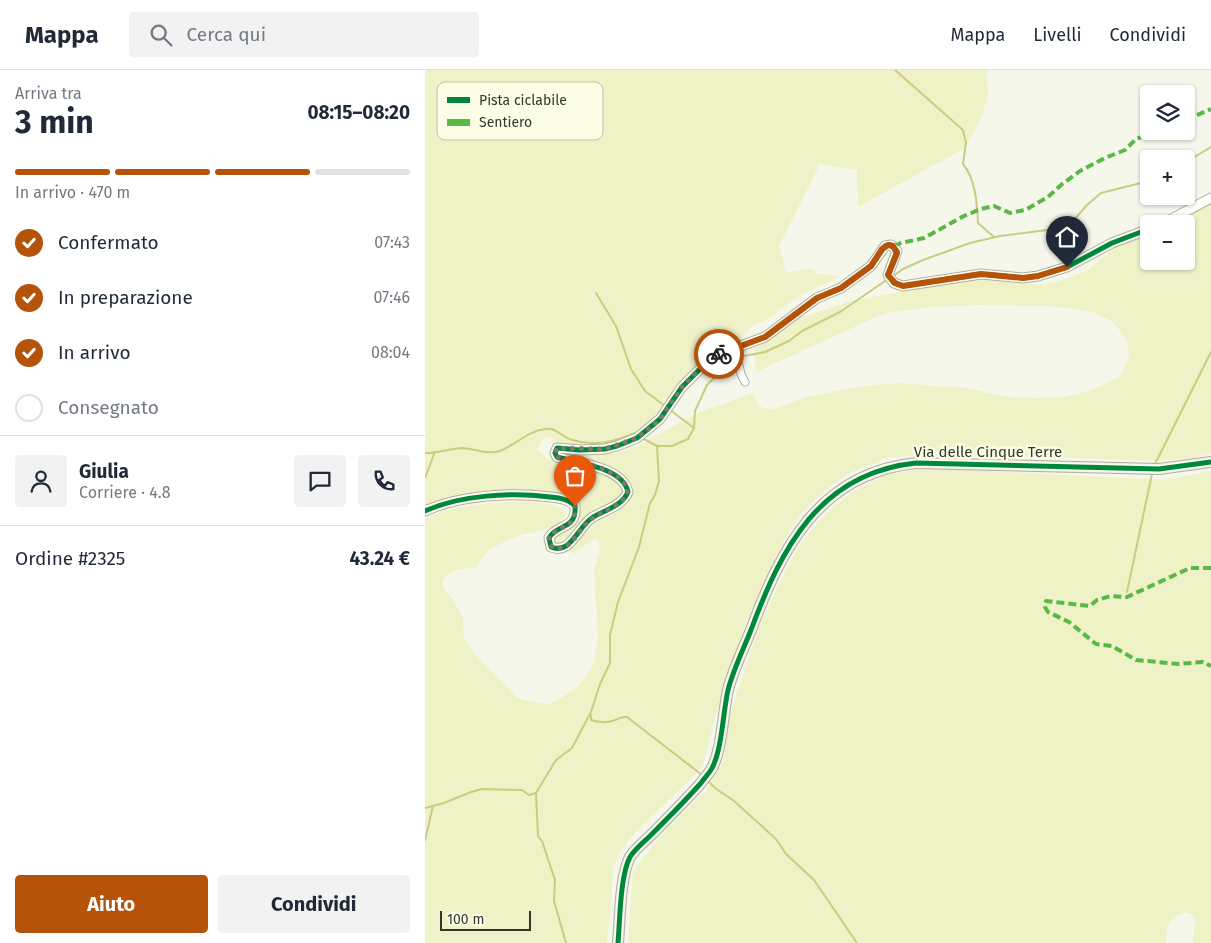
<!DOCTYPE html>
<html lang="it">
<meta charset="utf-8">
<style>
body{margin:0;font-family:"Fira Sans",sans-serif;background:#f2f2f3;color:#1f2937;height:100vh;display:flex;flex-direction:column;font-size:19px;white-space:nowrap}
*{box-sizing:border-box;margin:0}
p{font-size:16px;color:#747a83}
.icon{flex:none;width:28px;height:28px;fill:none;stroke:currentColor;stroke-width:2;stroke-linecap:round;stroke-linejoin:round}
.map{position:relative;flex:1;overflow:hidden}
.side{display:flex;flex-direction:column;background:#fff;width:425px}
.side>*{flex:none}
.controls{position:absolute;left:715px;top:15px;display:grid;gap:10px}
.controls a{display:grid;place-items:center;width:55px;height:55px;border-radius:5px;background:#fff;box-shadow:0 1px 4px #0004;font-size:25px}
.scale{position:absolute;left:15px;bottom:12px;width:91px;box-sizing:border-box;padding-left:5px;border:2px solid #35362d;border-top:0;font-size:14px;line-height:18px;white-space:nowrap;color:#35362d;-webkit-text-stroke:4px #fbfde5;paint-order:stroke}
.pin{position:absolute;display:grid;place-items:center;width:42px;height:42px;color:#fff;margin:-51px -21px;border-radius:50% 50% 50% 0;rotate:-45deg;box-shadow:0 0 5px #0007}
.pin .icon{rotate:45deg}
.courier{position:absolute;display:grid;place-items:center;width:50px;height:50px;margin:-25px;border:4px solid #b45309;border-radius:50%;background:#fff;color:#222;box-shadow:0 1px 6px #0007}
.head em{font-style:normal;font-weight:700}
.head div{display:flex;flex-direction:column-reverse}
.head{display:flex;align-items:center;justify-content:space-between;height:85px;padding:0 15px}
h1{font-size:32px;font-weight:700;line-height:38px}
.bar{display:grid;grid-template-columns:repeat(4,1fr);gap:8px 5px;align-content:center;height:60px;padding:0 15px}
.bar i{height:6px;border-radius:4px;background:#e0e1e3}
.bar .selected{background:#b45309}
.bar p{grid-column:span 4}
.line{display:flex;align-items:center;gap:12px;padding:0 15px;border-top:1px solid #e0e1e3}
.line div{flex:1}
.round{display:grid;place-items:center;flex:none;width:52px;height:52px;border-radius:5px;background:#f2f2f3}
ol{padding:0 15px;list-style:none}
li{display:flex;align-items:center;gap:15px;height:55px}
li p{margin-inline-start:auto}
li .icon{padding:5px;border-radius:50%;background:#b45309;color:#fff;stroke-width:4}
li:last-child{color:#747a83}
li i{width:28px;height:28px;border:2px solid #e0e1e3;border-radius:50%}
.action{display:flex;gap:10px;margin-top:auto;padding:10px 15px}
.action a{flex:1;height:58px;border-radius:5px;background:#b45309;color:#fff;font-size:20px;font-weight:700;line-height:58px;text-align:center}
.action a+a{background:#f2f2f3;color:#1f2937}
header{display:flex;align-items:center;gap:30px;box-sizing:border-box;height:70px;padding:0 25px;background:#fff;border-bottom:1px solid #e0e1e3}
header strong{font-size:24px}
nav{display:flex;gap:28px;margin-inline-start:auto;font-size:18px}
.search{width:350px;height:45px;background:#f2f2f3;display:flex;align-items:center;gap:12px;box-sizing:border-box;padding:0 18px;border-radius:5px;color:#747a83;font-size:19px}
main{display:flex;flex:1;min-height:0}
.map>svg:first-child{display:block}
.green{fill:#eff2c6}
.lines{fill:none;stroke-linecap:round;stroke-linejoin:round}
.stream{stroke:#c9cc81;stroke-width:2}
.minor-casing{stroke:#adaea5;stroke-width:9}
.tertiary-casing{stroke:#adaea5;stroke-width:11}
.secondary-casing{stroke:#adaea5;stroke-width:12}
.minor{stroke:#fefefc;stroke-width:7}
.tertiary{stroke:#fefefc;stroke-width:9}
.secondary{stroke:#f0f1eb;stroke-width:10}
.quiet{stroke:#58b947;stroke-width:4;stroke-dasharray:8 4;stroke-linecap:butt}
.cycleway-casing{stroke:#fbfde5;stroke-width:8}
.cycleway{stroke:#00873e;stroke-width:5}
.done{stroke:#797a70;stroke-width:5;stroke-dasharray:0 9}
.route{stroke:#b45309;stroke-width:6}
.labels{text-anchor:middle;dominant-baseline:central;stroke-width:5;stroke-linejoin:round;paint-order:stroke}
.street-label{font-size:15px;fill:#35362d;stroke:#fbfde5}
.key{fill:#fbfde5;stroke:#c0c1ae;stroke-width:1}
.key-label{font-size:14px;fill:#35362d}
</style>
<header>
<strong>Mappa</strong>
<div class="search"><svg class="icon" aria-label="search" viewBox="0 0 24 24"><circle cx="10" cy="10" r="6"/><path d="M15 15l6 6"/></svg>Cerca qui</div>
<nav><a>Mappa</a><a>Livelli</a><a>Condividi</a></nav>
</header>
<main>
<section class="side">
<div class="head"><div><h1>3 min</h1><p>Arriva tra</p></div><em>08:15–08:20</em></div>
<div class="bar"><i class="selected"></i><i class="selected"></i><i class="selected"></i><i></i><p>In arrivo · 470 m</p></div>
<ol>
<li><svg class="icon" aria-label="check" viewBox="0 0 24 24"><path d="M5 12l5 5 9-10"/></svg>Confermato<p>07:43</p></li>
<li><svg class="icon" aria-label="check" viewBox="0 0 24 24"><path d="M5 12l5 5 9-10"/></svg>In preparazione<p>07:46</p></li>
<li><svg class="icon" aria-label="check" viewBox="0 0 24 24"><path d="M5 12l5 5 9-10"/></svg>In arrivo<p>08:04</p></li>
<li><i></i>Consegnato</li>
</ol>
<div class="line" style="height:90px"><a class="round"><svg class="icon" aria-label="person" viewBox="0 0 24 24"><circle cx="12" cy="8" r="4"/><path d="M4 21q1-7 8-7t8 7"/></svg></a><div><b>Giulia</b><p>Corriere · 4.8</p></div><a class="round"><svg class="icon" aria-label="chat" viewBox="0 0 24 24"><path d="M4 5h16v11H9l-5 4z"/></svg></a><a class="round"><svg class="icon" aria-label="phone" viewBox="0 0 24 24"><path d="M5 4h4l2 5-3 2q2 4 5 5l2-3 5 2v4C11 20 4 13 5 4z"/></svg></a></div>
<div class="line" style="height:65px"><div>Ordine #2325</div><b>43.24 €</b></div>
<div class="action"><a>Aiuto</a><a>Condividi</a></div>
</section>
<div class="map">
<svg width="786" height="873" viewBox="0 0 786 873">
<rect width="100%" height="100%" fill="#f6f7eb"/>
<!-- green -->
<g class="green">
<path d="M0,0H561L563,23L557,47L540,78L433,137L432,100L395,94L354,176L361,203L385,198L392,204H404L414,207L373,227L343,249L327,256L315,270L283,282L251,316L234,342L212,363L190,373L178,375L132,374L128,369L119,367L112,379C116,382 119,387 124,389C141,398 190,400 197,421C196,431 174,437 166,443C155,452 145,472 132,474H129L128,467C149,457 151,458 153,434C144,420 88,417 71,420C64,421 57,424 49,425C32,429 16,429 0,436Z"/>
<path d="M786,134V384L767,388L732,391L506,383L463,388L426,402L400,420L375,445L358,472L321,553L299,616L278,694L273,702L206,767L194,784L189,797L182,873H0V449C7,446 14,443 22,440C44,434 127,423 141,443C138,461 105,461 91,467C82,470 68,477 60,484C57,488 54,493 51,497C38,499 27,499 18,509V517L28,529L38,548L39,567L51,586L93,628L113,633L124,634L133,630L152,617L161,606L168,594L173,569L169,499L175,480L173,470L168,469L149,484L144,480L172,452L203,434L208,418C193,393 175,393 148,386V384H179L192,383L213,376L270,344L328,323L332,333L338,338L348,339L385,326L446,315L477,313L509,316L538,317L563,323L587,327L613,328L639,327L665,321L694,307L704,288L702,270L688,252L668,242L625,236L553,235L506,237L460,243L331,302L329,278L348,268L375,248L423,232L473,222L557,209L612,215L634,211L662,201L691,176L724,165V191H761V154H749Z"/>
<path d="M527,399L738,410L786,401V873H768L770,848L766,844L758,842C743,852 741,855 741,873H203L208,801L239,762L283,718L299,690L302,653L334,557L354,514L374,476L392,454L408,437L426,423L458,406L488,400Z"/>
</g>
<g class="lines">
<!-- stream -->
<g class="stream">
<path d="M470,0L538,60L541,73L538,94C551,110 552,134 553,153L569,167"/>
<path d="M761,92L786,77"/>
<path d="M467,207L478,199L498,190L545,173L575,166L622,160L648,151L662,135L676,123L724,111"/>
<path d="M171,223L191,256L206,299L220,321L240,336"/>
<path d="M314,288L319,286L340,282L364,271L377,261L415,242L463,209"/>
<path d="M245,340L269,358"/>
<path d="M217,368L232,376H247L263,369L269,358L270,341L282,315L300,297L310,291"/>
<path d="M0,383C13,384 25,378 38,378C50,379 63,385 75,381C90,375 103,361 120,359C131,357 137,367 147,370C170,377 189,372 210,363L211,364"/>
<path d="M729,396L786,282"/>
<path d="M0,408L9,384"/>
<path d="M702,522L727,404"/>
<path d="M166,645V650C172,652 180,653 187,651C193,650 195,646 202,647L277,705"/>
<path d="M282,710L290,718L309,731L351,769L361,784L389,810L432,873"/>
<path d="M0,738L19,733L46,722L57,719L97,720L104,725L111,723"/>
<path d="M0,770L8,736"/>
<path d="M141,873L129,831L130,810L117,771L113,766L111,723L131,690L147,678L166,642L175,614L185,593V565L193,532L214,477L225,433L230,425L234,411L232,376"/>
</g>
<defs>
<path id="minor" d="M310,278L316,304L320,312"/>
<g id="tertiary">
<path d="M737,154L786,128"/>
<path d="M0,441C35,425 87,422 125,427C134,428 144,429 150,436C152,460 131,454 124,468L126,477C131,479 136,479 141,476C152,468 157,454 168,447C180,440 197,436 203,422C198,397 152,393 132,387L130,383L132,378L155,380L180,379L192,376L212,368L235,349L257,317L283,291L305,280L340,267L392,228L416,218L446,196L460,176L466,175L472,181L463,205L469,213L478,216L556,204L598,208L613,206L642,197L687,173L724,159"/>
</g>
<path id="secondary" d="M193,873C195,850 195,806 205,787C210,779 219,772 226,765C243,748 260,731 276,713C279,708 284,704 287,698C297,680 298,642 303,620C308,600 318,580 326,560C356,479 394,403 491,393L734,399L786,392"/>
</defs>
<!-- minor casing -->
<use href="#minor" class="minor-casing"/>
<!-- tertiary casing -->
<use href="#tertiary" class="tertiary-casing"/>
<!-- secondary casing -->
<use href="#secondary" class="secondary-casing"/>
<!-- minor -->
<use href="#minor" class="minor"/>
<!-- tertiary -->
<use href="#tertiary" class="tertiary"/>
<!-- secondary -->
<use href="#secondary" class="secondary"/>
<!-- quiet -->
<g class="quiet">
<path d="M761,50L786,39"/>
<path d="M469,176L476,173L499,168L539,146L556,139L569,136L585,143L600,140L623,127L636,115L655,101L680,88L700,80L711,69L733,61"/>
<path d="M786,498H765L702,527L686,526L672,530L665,536L621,531L620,537L623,542L644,552L671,574L687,576L711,590L753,594L778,592L786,596"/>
</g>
<defs>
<g id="cycleway">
<path d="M0,441C35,425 87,422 125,427C134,428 144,429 150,436C152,460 131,454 124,468L126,477C131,479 136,479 141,476C152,468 157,454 168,447C180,440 197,436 203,422C198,397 152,393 132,387L130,383L132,378L155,380L180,379L192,376L212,368L235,349L257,317L283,291L305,280L340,267L392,228L416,218L446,196L460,176L466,175L472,181L463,205L469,213L478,216L556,204L598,208L613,206L642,197L687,173L724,159"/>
<path d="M193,873C195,850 195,806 205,787C210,779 219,772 226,765C243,748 260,731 276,713C279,708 284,704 287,698C297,680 298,642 303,620C308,600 318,580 326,560C356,479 394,403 491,393L734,399L786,392"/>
</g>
</defs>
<!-- cycleway casing -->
<use href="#cycleway" class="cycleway-casing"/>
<!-- cycleway -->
<use href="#cycleway" class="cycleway"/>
</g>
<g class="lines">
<!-- done -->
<path class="done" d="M150,436C152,458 135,455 124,466L125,474L128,478C132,478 136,479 139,477C152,471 157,454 169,447C177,442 205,432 202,419C197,398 150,392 132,387L130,383L132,378L180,379L212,368L235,349L257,317L274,299L287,288L294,284"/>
<!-- route -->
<path class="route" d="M294,284L340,267L392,228L416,218L446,196L457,179L463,175L468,176L472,183L463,205L470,213L478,216L556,204L598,208L613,206L642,197"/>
</g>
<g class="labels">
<!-- street labels -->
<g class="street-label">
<text x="563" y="382">Via delle Cinque Terre</text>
</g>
</g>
<!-- legend -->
<rect x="12" y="12" width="166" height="58" rx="8" class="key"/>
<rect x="22" y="27" width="23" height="6" fill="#00873e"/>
<rect x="22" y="49" width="23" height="7" fill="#58b947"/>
<g class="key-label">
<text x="54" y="35">Pista ciclabile</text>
<text x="54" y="57">Sentiero</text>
</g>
</svg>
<div class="controls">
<a><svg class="icon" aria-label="layers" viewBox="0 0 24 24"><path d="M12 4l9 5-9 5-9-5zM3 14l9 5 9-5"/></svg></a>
<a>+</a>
<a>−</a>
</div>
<div class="scale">100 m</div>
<div class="pin" style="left:150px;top:436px;background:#ea580c"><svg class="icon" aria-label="bag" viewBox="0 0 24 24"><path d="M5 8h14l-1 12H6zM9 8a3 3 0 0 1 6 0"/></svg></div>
<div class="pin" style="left:642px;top:197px;background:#1f2937"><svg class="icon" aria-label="home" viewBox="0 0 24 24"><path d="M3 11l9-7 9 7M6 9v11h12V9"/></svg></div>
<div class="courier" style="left:294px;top:284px"><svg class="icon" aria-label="bike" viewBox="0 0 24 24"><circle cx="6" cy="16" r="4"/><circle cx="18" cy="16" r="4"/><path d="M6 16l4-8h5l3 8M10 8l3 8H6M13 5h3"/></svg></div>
</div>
</main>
